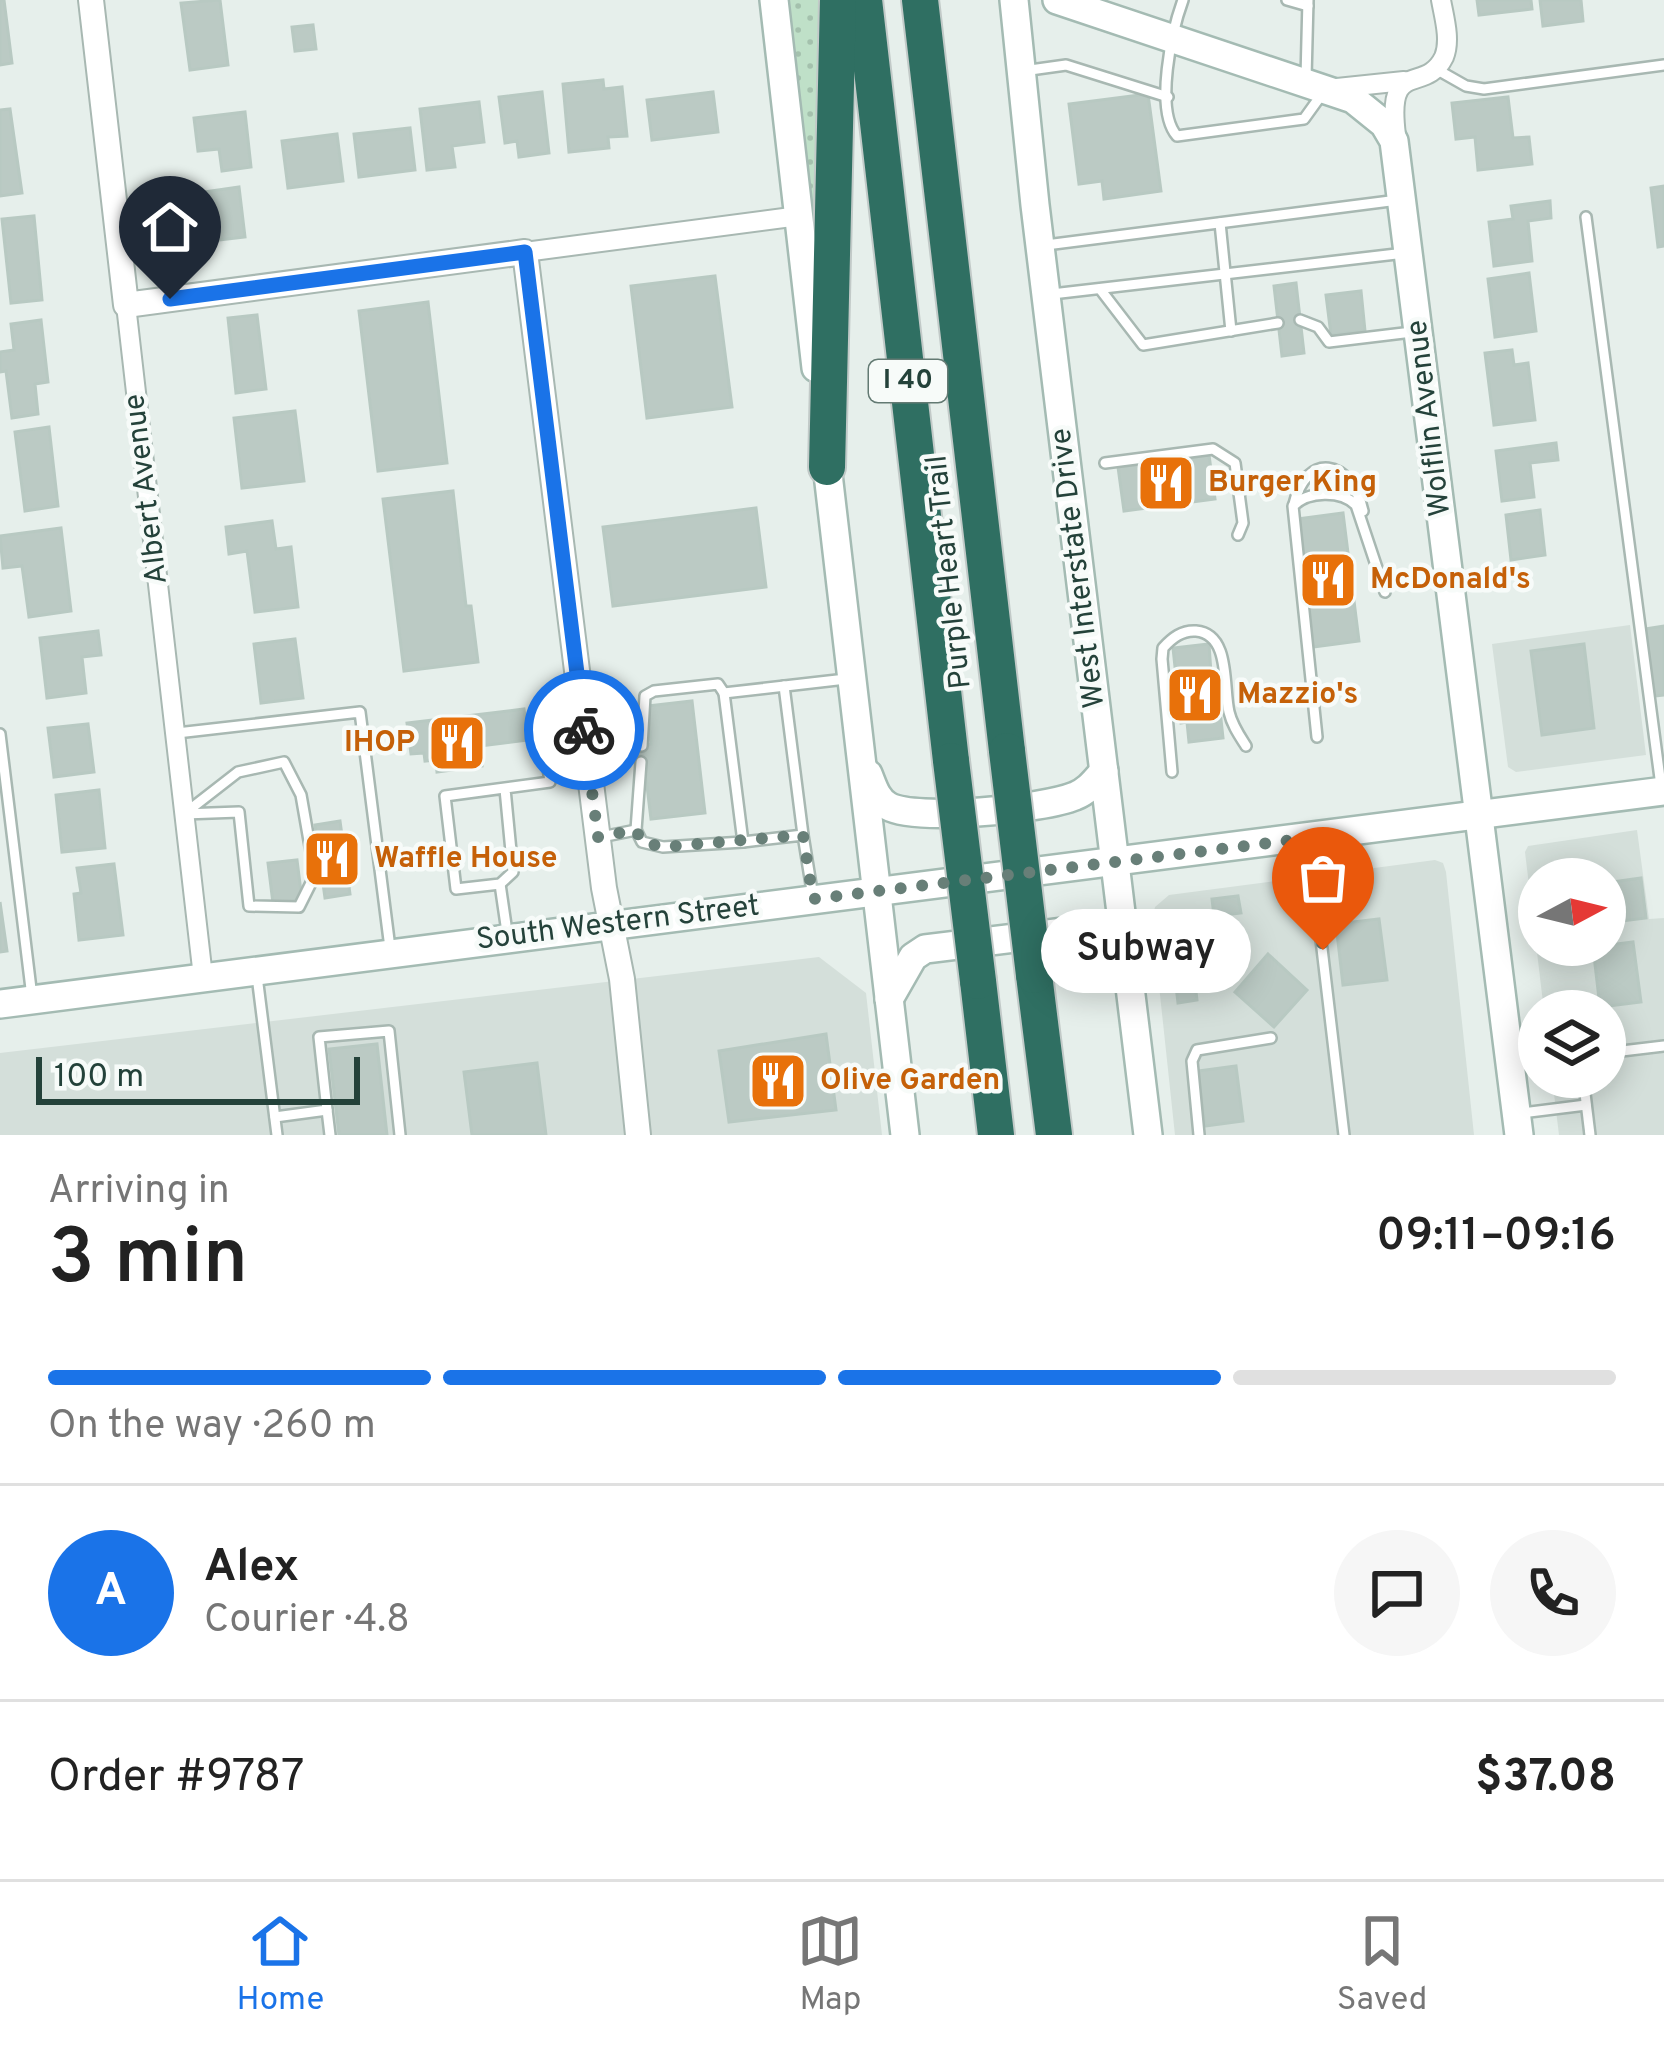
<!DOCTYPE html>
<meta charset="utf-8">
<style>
body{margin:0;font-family:Overpass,sans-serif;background:#f6f6f6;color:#222;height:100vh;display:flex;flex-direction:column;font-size:45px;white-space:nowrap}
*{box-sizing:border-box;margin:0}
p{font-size:39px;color:#767676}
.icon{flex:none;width:66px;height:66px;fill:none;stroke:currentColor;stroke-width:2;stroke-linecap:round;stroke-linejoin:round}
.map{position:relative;height:1135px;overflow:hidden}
.panel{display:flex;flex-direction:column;background:#fff;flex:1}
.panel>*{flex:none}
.needle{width:78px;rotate:83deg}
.buttons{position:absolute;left:1518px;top:858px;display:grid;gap:24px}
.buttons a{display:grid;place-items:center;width:108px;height:108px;border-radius:50%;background:#fff;box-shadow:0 6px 30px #0003;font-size:60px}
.scale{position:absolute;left:36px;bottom:30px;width:324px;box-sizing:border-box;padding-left:12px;border:6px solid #24423a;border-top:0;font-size:33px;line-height:42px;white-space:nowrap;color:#24423a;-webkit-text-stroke:9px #f7fbf9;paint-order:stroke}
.pin{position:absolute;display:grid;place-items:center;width:102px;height:102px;color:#fff;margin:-123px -51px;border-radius:50% 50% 50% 0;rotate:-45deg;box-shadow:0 0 12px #0007}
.pin .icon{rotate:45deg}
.courier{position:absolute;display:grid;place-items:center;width:120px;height:120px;margin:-60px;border:9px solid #1a73e8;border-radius:50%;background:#fff;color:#222;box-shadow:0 3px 15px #0007}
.bubble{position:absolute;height:84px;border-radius:42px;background:#fff;box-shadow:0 6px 30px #0003;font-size:39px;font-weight:600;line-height:84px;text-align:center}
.overview em{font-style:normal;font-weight:600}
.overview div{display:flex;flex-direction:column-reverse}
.overview{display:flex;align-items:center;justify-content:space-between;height:204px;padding:0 48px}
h1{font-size:78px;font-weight:600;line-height:90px}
.bar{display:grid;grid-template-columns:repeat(4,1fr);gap:18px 12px;align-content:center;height:144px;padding:0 48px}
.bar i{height:15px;border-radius:9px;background:#e0e0e0}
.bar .on{background:#1a73e8}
.bar p{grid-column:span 4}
.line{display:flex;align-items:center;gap:30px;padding:0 48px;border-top:3px solid #e0e0e0}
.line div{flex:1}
.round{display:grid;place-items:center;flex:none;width:126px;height:126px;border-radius:63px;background:#f6f6f6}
.tabs{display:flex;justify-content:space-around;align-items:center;height:168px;border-top:3px solid #e0e0e0;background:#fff;font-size:33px;color:#767676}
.tabs a{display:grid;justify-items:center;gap:6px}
.tabs .on{color:#1a73e8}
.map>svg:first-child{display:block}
.built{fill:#d4dfda;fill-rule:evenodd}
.grass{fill:url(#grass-dots)}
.building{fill:#bbcac4;stroke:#b8c9c2;stroke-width:3}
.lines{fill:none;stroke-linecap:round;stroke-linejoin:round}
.service-casing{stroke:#a8b8b2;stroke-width:14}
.minor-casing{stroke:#a8b8b2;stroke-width:22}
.tertiary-casing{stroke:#a8b8b2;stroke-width:28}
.secondary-casing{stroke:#a4bbb3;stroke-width:32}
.motorway-casing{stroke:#c2cac8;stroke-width:40}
.service{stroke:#fff;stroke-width:9}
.minor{stroke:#fff;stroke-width:18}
.tertiary{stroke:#fff;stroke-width:24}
.secondary{stroke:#fff;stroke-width:27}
.motorway{stroke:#2f6f62;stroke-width:36}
.motorway-bridge-casing{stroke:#c2cac8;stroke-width:40;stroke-linecap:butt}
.motorway-bridge{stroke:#2f6f62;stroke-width:36}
.done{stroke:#687f78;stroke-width:12;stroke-dasharray:0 21.6}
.route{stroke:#1a73e8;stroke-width:15}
.labels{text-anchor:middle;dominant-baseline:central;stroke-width:9;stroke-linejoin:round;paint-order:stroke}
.shield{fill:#f7fbf9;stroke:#637a73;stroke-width:3}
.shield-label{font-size:27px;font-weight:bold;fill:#24423a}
.street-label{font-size:30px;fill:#24423a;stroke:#f7fbf9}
.food-label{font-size:30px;font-weight:bold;fill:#c56008;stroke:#f7fbf9;text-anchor:start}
</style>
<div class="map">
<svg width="1664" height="1135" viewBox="0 0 1664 1135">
<defs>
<pattern id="grass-dots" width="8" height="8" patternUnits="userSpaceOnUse" patternTransform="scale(3)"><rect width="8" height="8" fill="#bfe0c8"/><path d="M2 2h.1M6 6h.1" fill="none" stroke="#a4c1ad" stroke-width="1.8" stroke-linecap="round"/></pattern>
</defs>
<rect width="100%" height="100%" fill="#e6efeb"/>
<!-- built -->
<g class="built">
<path d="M1630,625L1646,755L1516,772L1508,767L1492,644Z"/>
<path d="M1637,830L1649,919L1664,918V1135H1559L1552,1077H1605V1011H1544L1525,852L1528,846ZM1539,879H1605V945H1539Z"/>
<path d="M1435,860L1443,863L1446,872L1474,1135H1175L1152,920L1155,907L1169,895Z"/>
<path d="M819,957L866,993L882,1135H0V1053Z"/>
</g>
<!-- grass -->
<path class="grass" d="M788,0H829L817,247Z"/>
<!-- building -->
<g class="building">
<path d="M0,0H4L12,63L0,65Z"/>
<path d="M220,0L228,65L190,70L181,3Z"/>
<path d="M1477,0H1531L1532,9L1479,15Z"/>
<path d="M1540,0H1581L1583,21L1543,26Z"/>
<path d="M313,25L316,49L295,51L292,27Z"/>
<path d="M603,80L604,89L622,87L627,136L608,137L609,148L569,152L563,84Z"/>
<path d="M542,92L549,153L519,157L517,141L505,143L499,97Z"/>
<path d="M713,92L718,132L652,140L647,100Z"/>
<path d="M1148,94L1161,191L1104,199L1102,181L1079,184L1069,104Z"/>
<path d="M1508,97L1513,138L1529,137L1532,164L1478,170L1475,137L1456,139L1452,103Z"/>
<path d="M479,102L484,142L452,146L455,167L427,170L420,109Z"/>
<path d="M10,109L22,193L0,196V110Z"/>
<path d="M245,112L251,167L222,171L219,149L198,151L194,118Z"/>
<path d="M410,128L415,170L359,177L354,134Z"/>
<path d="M337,134L343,181L288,188L282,141Z"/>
<path d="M1664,186V246L1658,247L1651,188Z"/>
<path d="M239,187L245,237L210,241L204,192Z"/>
<path d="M1550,201L1551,218L1528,221L1532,261L1494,266L1489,222L1513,219L1511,206Z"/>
<path d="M34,216L42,300L11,303L2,219Z"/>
<path d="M1529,273L1536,331L1495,337L1488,279Z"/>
<path d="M715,276L732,407L647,418L631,286Z"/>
<path d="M1296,283L1304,353L1282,356L1274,286Z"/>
<path d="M1361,291L1365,331L1331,335L1326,295Z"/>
<path d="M428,302L447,463L378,471L359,311Z"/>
<path d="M257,315L266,389L236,393L228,318Z"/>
<path d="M41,320L48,382L35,384L38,414L12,418L6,371L0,372V352L14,350L11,324Z"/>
<path d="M1512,350L1514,365L1528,363L1535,420L1494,425L1485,353Z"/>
<path d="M295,411L304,481L242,488L234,418Z"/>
<path d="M49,427L58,506L25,511L15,432Z"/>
<path d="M1556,443L1558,460L1530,463L1534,497L1502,501L1496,451Z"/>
<path d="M1209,455L1215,499L1124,511L1118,467Z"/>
<path d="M453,491L466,606H471L478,662L404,671L383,499Z"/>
<path d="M756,508L766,587L613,606L603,527Z"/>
<path d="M1540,510L1545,555L1511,560L1506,515Z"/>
<path d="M1343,513L1359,641L1313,647L1297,519Z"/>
<path d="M272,521L276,549L291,547L298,607L255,612L247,551L229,554L226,527Z"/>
<path d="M61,528L71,611L29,617L22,566L3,568L0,536Z"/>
<path d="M1664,626V695L1654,696L1645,629Z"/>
<path d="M98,631L101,655L82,657L86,693L47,698L40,638Z"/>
<path d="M295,639L303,698L261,703L254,644Z"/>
<path d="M1209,644L1213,702L1219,701L1223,738L1189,742L1187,722L1181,723L1173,648Z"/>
<path d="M1584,644L1594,728L1542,735L1531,651Z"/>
<path d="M692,701L705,813L651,819L644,762L636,763L634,747L651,744L647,706Z"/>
<path d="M524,709L528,740L480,746L482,766L437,772L436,760L425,761L424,753L411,754L407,723Z"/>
<path d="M88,724L94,772L54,777L48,728Z"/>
<path d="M99,790L105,848L62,852L56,795Z"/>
<path d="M340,821L350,894L325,898L315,825Z"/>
<path d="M297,860L302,900L273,903L268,863Z"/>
<path d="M114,864L123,935L79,940L74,894L81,893L77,868Z"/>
<path d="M1641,878L1646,918L1605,923V883Z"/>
<path d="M1238,896L1241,913L1214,916L1212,899Z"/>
<path d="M0,902L7,951L0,952Z"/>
<path d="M1379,919L1387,980L1343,985L1336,924Z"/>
<path d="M1188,924L1197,1000L1178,1003L1169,926Z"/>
<path d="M1633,942L1641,1002L1600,1007L1593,947Z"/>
<path d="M1268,954L1307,990L1274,1027L1235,992Z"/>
<path d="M826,1034L836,1110L729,1122L719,1051Z"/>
<path d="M377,1044L387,1135H339L329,1049Z"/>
<path d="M537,1063L546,1135H472L464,1072Z"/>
<path d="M1236,1066L1243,1121L1205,1126L1198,1071Z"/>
</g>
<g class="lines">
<defs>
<g id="service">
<path d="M1183,0C1172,30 1154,110 1177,136L1304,119L1322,94"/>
<path d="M1287,0L1308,6"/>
<path d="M1436,69L1466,86L1484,89L1664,65"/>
<path d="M1023,71L1066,65L1168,97"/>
<path d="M1306,78L1308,0"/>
<path d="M1586,217L1661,786"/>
<path d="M1220,223L1231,331"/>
<path d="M1046,245L1398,200"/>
<path d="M1100,289L1143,345L1278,323"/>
<path d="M1052,294L1405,253"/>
<path d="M1300,320L1318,327L1329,342L1412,332"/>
<path d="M1105,463L1213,449L1235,463L1243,523L1238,535"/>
<path d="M1294,504C1306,452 1351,458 1363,511"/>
<path d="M784,686L803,835"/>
<path d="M177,733L360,712L390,948"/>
<path d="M0,734L32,997"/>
<path d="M1317,737L1293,506C1308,491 1341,490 1356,505L1385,592"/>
<path d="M642,746L645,696L654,691L718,684L724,693"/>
<path d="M284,762L301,795L315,875L299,907L249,906L239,812L184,814L238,772Z"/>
<path d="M1172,772L1162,659L1163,648C1172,638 1182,630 1196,631C1231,634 1223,687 1229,712C1232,725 1239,735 1246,746"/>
<path d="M505,789L513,872L500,884L456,889L445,796L550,782L542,724L578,719"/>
<path d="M636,830L641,762"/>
<path d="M601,837L636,830L642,842L663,847L743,842"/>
<path d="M1309,838L1344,1135"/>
<path d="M500,884L507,932"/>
<path d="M813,897L803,835L743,842L724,693L846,679"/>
<path d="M257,976L277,1135"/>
<path d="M1605,1053L1664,1046"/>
<path d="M1583,1077L1590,1135"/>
<path d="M327,1110L330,1135"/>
<path d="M1522,1113L1586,1105"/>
<path d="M275,1117L327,1110L319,1037L389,1031L400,1135"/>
<path d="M1199,1135L1192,1061L1197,1050L1271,1038"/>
</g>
<g id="minor">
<path d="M1337,88L1404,81"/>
<path d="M1396,135C1386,56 1425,96 1444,57C1451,40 1444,17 1441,0"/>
<path d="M525,252L799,216"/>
<path d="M126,305L203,977"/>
</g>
<path id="tertiary" d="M91,0L126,305L525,252L604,888L622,979L638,1135"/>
<g id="secondary">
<path d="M774,0L816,368"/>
<path d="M1014,0L1035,205L1148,1135"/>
<path d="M1057,0L1353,99L1384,124L1394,141L1519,1135"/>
<path d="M825,448L905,1135"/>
<path d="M868,774C873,786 876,799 888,806C916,822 1044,809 1075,796C1088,791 1095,781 1104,771"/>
<path d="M889,999L913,957L925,949L1080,930L1105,938L1127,959"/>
<path d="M0,1004L1664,791"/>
</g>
<g id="motorway">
<path d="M864,0L951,761"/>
<path d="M920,0L1007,751"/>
<path d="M827,467L838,0"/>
<path d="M1034,975L1054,1135"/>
<path d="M978,981L996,1135"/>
</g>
</defs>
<!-- service casing -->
<use href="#service" class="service-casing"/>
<!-- minor casing -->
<use href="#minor" class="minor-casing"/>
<!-- tertiary casing -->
<use href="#tertiary" class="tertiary-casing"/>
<!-- secondary casing -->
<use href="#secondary" class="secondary-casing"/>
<!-- motorway casing -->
<use href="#motorway" class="motorway-casing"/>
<!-- service -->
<use href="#service" class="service"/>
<!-- minor -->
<use href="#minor" class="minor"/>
<!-- tertiary -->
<use href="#tertiary" class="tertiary"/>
<!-- secondary -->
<use href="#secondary" class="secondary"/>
<!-- motorway -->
<use href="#motorway" class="motorway"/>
<defs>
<g id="motorway-bridge">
<path d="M1007,751L1034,975"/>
<path d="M951,761L978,981"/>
</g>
</defs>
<!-- motorway-bridge casing -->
<use href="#motorway-bridge" class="motorway-bridge-casing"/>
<!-- motorway-bridge -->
<use href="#motorway-bridge" class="motorway-bridge"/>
</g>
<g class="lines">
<!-- done -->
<path class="done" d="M584,730L598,837L636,830L642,842L663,847L803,835L813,899L1310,838L1323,950"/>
<!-- route -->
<path class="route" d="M170,299L525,252L584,730"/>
</g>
<!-- icons -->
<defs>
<symbol id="restaurant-square" viewBox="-11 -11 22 22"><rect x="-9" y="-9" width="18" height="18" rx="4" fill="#e8710a" stroke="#f7fbf9"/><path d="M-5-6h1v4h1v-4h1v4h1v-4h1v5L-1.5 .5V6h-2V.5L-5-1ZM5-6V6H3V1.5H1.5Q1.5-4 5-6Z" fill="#fff"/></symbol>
</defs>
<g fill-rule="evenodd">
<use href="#restaurant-square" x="1133" y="450" width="66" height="66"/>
<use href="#restaurant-square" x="1295" y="547" width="66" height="66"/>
<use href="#restaurant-square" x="1162" y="662" width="66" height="66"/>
<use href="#restaurant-square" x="424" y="710" width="66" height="66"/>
<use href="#restaurant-square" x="299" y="826" width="66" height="66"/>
<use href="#restaurant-square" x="745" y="1048" width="66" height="66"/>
</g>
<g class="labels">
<!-- shield labels -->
<rect class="shield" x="869" y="360" width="78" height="42" rx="9"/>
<g class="shield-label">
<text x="908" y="381">I 40</text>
</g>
<!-- street labels -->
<g class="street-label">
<text transform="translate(1430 418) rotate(-97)">Wolflin Avenue</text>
<text transform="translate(147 489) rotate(-97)">Albert Avenue</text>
<text transform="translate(1079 568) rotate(-97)">West Interstate Drive</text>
<text transform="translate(950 572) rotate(-96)">Purple Heart Trail</text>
<text transform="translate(618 924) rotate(-7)">South Western Street</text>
</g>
<!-- food labels -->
<g class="food-label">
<text x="1208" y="483">Burger King</text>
<text x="1370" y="580">McDonald's</text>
<text x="1237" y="695">Mazzio's</text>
<text x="415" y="743" text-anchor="end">IHOP</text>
<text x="374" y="859">Waffle House</text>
<text x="820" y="1081">Olive Garden</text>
</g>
</g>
</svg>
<div class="buttons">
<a><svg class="needle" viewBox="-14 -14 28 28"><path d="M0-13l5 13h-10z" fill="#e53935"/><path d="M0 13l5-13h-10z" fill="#767676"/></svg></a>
<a><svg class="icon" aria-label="layers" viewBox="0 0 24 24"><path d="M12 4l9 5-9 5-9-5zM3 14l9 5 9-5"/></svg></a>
</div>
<div class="scale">100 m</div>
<div class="pin" style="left:1323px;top:950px;background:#ea580c"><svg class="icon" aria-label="bag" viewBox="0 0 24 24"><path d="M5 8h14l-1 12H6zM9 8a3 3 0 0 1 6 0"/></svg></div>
<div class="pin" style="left:170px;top:299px;background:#1f2937"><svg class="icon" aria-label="home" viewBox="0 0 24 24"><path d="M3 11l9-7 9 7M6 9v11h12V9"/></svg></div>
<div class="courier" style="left:584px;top:730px"><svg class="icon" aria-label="bike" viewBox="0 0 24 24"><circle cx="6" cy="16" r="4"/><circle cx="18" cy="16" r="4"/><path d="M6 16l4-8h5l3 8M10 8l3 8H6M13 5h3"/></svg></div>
<div class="bubble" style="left:1041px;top:909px;width:210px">Subway</div>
</div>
<section class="panel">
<div class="overview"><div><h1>3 min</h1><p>Arriving in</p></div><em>09:11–09:16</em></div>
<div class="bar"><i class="on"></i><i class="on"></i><i class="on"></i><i></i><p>On the way · 260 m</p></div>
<div class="line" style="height:216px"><b class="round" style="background:#1a73e8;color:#fff">A</b><div><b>Alex</b><p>Courier · 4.8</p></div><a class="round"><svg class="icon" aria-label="chat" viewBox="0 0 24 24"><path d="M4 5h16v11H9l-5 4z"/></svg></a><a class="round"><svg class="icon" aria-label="phone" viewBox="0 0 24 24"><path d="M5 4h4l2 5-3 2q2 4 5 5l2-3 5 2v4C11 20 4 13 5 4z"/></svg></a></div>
<div class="line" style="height:156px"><div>Order #9787</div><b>$37.08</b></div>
</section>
<nav class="tabs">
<a class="on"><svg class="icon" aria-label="home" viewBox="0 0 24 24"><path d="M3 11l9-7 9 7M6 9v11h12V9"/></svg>Home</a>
<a><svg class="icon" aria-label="map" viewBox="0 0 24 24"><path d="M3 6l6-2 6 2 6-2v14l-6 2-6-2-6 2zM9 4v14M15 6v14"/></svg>Map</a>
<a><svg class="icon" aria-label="saved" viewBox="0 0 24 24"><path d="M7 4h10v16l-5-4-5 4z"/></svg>Saved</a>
</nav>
